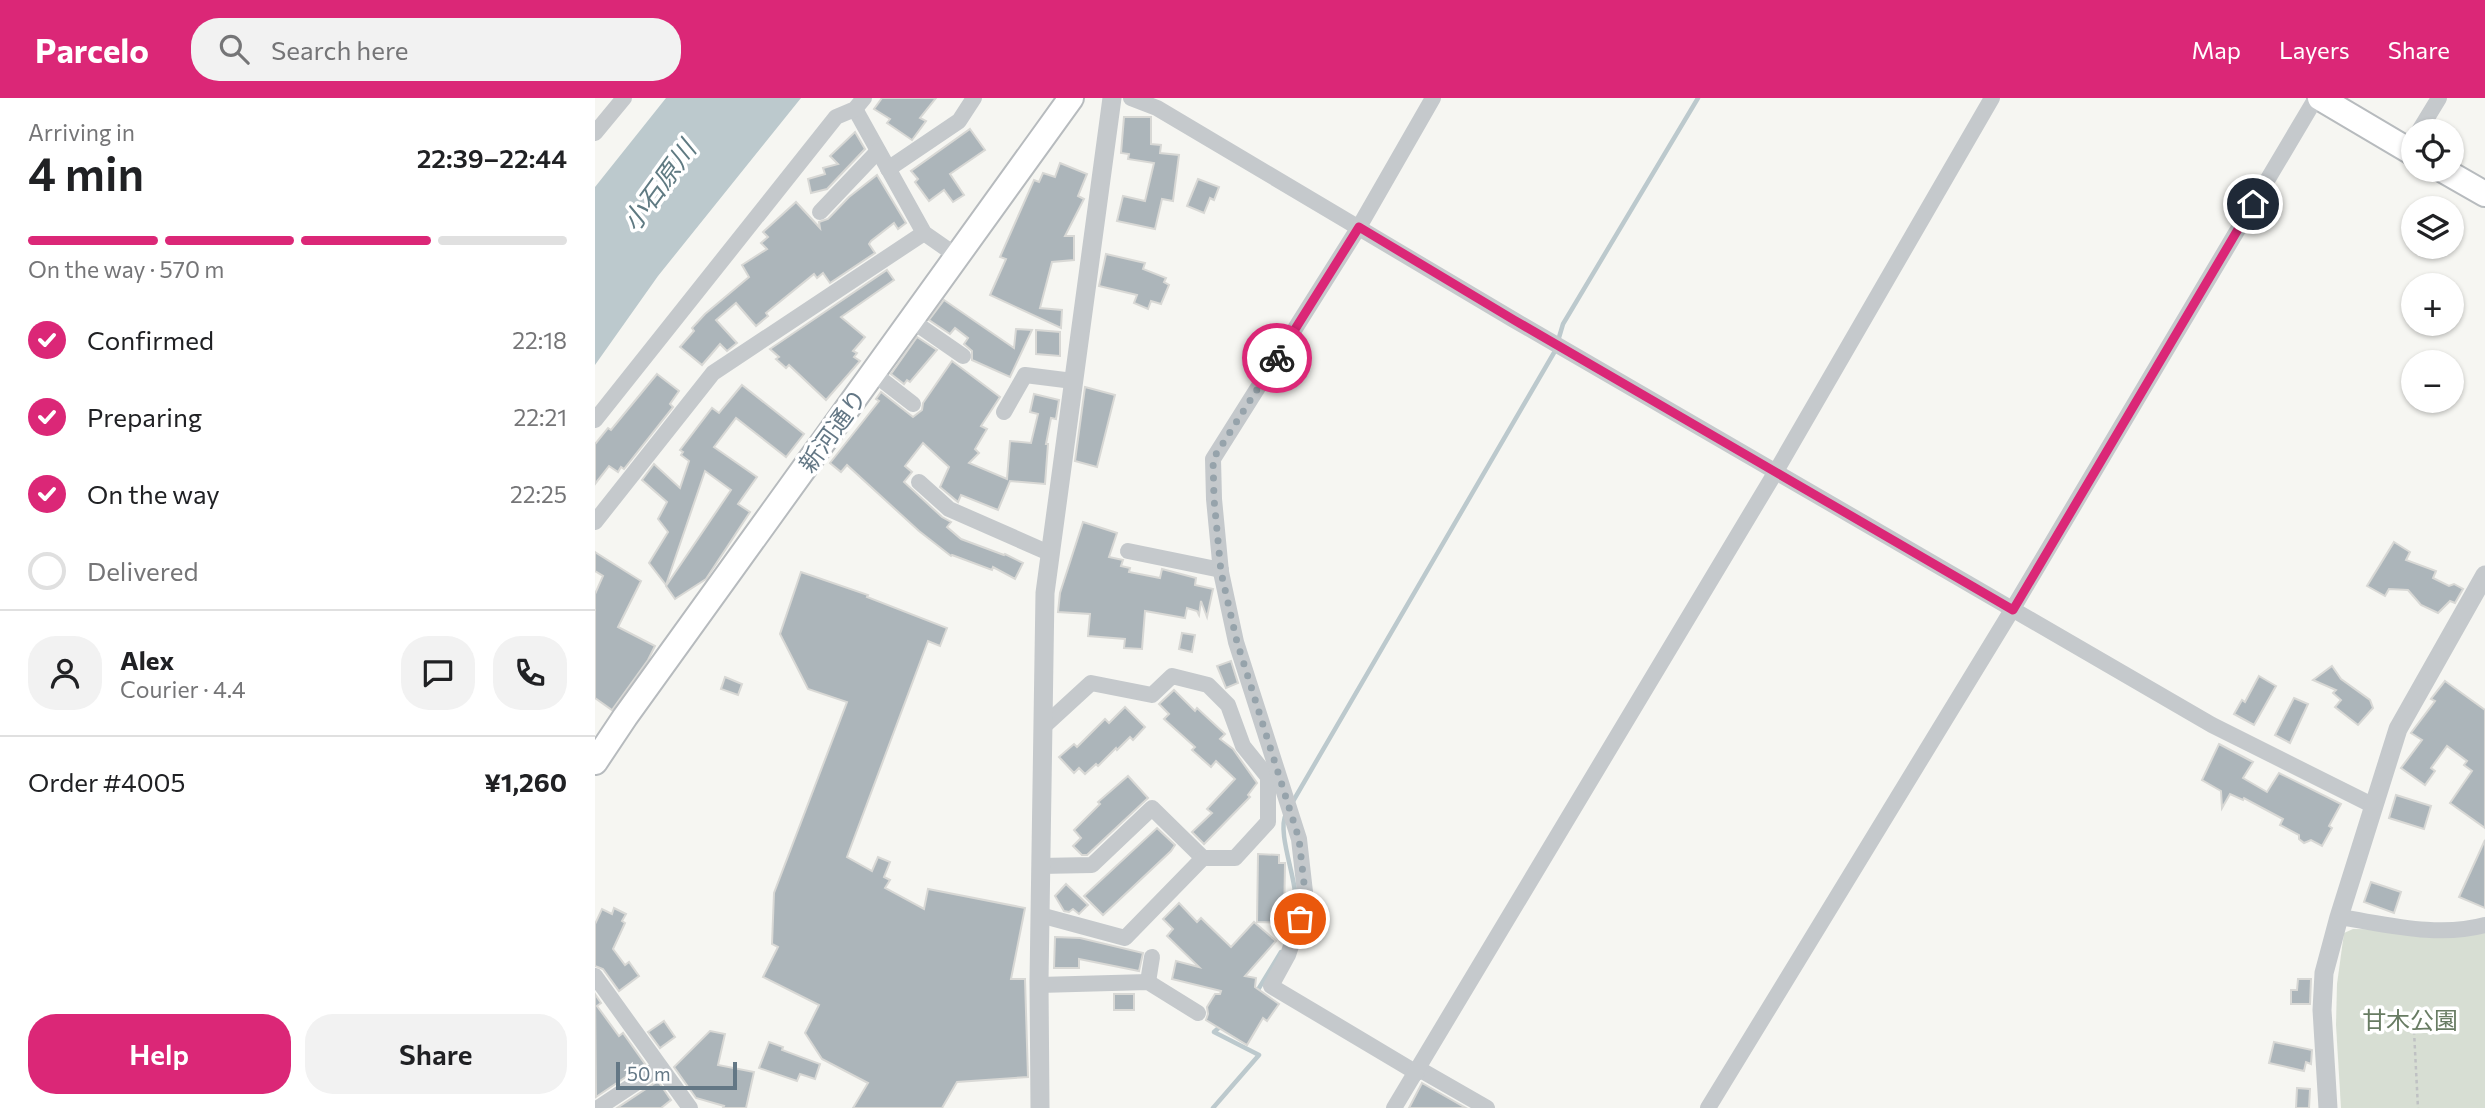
<!DOCTYPE html>
<meta charset="utf-8">
<style>
body{margin:0;font-family:Commissioner,"Noto Sans JP",sans-serif;background:#f2f2f2;color:#202124;height:100vh;display:flex;flex-direction:column;font-size:26px;white-space:nowrap}
*{box-sizing:border-box;margin:0}
p{font-size:23px;color:#757577}
.icon{flex:none;width:38px;height:38px;fill:none;stroke:currentColor;stroke-width:2;stroke-linecap:round;stroke-linejoin:round}
.map{position:relative;flex:1;overflow:hidden}
.sheet{display:flex;flex-direction:column;background:#fff;width:595px}
.sheet>*{flex:none}
.controls{position:absolute;left:1806px;top:21px;display:grid;gap:14px}
.controls a{display:grid;place-items:center;width:63px;height:63px;border-radius:50%;background:#fff;box-shadow:0 2px 5px #0004;font-size:35px}
.scale{position:absolute;left:21px;bottom:18px;width:121px;box-sizing:border-box;padding-left:7px;border:4px solid #637785;border-top:0;font-size:19px;line-height:24px;white-space:nowrap;color:#637785;-webkit-text-stroke:5px #fff;paint-order:stroke}
.pin{position:absolute;display:grid;place-items:center;width:60px;height:60px;color:#fff;margin:-30px;border:4px solid #fff;border-radius:50%;box-shadow:0 2px 7px #0007}
.courier{position:absolute;display:grid;place-items:center;width:70px;height:70px;margin:-35px;border:5px solid #db2777;border-radius:50%;background:#fff;color:#222;box-shadow:0 2px 9px #0007}
.overview em{font-style:normal;font-weight:600}
.overview div{display:flex;flex-direction:column-reverse}
.overview{display:flex;align-items:center;justify-content:space-between;height:119px;padding:0 28px}
h1{font-size:46px;font-weight:600;line-height:52px}
.bar{display:grid;grid-template-columns:repeat(4,1fr);gap:10px 7px;align-content:center;height:84px;padding:0 28px}
.bar i{height:9px;border-radius:5px;background:#e0e0e0}
.bar .current{background:#db2777}
.bar p{grid-column:span 4}
.line{display:flex;align-items:center;gap:18px;padding:0 28px;border-top:2px solid #e0e0e0}
.line div{flex:1}
.round{display:grid;place-items:center;flex:none;width:74px;height:74px;border-radius:28px;background:#f2f2f2}
ol{padding:0 28px;list-style:none}
li{display:flex;align-items:center;gap:21px;height:77px}
li p{margin-inline-start:auto}
li .icon{padding:7px;border-radius:50%;background:#db2777;color:#fff;stroke-width:4}
li:last-child{color:#757577}
li i{width:38px;height:38px;border:4px solid #e0e0e0;border-radius:50%}
.primary-button{display:flex;gap:14px;margin-top:auto;padding:14px 28px}
.primary-button a{flex:1;height:80px;border-radius:28px;background:#db2777;color:#fff;font-size:28px;font-weight:600;line-height:80px;text-align:center}
.primary-button a+a{background:#f2f2f2;color:#202124}
header{display:flex;align-items:center;gap:42px;box-sizing:border-box;height:98px;padding:0 35px;background:#db2777;color:#fff}
header strong{font-size:33px}
nav{display:flex;gap:38px;margin-inline-start:auto;font-size:24px}
.search{width:490px;height:63px;background:#f2f2f2;display:flex;align-items:center;gap:18px;box-sizing:border-box;padding:0 24px;border-radius:28px;color:#757577;font-size:26px}
main{display:flex;flex:1;min-height:0}
.map>svg:first-child{display:block}
.green{fill:#d7ded3}
.water{fill:#bcc9cd}
.lines{fill:none;stroke-linecap:round;stroke-linejoin:round}
.stream{stroke:#bcc9cd;stroke-width:4.5}
.building{fill:#acb5ba;stroke:#d8d8d5;stroke-width:2}
.trunk-casing{stroke:#b7bbbe;stroke-width:28}
.path{stroke:#bfc1c3;stroke-width:2.5;stroke-dasharray:3.5 3.5;stroke-linecap:butt}
.minor{stroke:#c5c9cc;stroke-width:16}
.tertiary{stroke:#c5c9cc;stroke-width:19}
.trunk{stroke:#fff;stroke-width:24}
.done{stroke:#96a3ab;stroke-width:7;stroke-dasharray:0 12.6}
.route{stroke:#db2777;stroke-width:9}
.labels{text-anchor:middle;dominant-baseline:central;stroke-width:7;stroke-linejoin:round;paint-order:stroke}
.street-label{font-size:24px;fill:#637785;stroke:#fff}
.park-label{font-size:24px;fill:#687c63;stroke:#fff}
.water-label{font-size:26px;font-style:italic;fill:#5f7a82;stroke:#fff}
</style>
<header>
<strong>Parcelo</strong>
<div class="search"><svg class="icon" aria-label="search" viewBox="0 0 24 24"><circle cx="10" cy="10" r="6"/><path d="M15 15l6 6"/></svg>Search here</div>
<nav><a>Map</a><a>Layers</a><a>Share</a></nav>
</header>
<main>
<section class="sheet">
<div class="overview"><div><h1>4 min</h1><p>Arriving in</p></div><em>22:39–22:44</em></div>
<div class="bar"><i class="current"></i><i class="current"></i><i class="current"></i><i></i><p>On the way · 570 m</p></div>
<ol>
<li><svg class="icon" aria-label="check" viewBox="0 0 24 24"><path d="M5 12l5 5 9-10"/></svg>Confirmed<p>22:18</p></li>
<li><svg class="icon" aria-label="check" viewBox="0 0 24 24"><path d="M5 12l5 5 9-10"/></svg>Preparing<p>22:21</p></li>
<li><svg class="icon" aria-label="check" viewBox="0 0 24 24"><path d="M5 12l5 5 9-10"/></svg>On the way<p>22:25</p></li>
<li><i></i>Delivered</li>
</ol>
<div class="line" style="height:126px"><a class="round"><svg class="icon" aria-label="person" viewBox="0 0 24 24"><circle cx="12" cy="8" r="4"/><path d="M4 21q1-7 8-7t8 7"/></svg></a><div><b>Alex</b><p>Courier · 4.4</p></div><a class="round"><svg class="icon" aria-label="chat" viewBox="0 0 24 24"><path d="M4 5h16v11H9l-5 4z"/></svg></a><a class="round"><svg class="icon" aria-label="phone" viewBox="0 0 24 24"><path d="M5 4h4l2 5-3 2q2 4 5 5l2-3 5 2v4C11 20 4 13 5 4z"/></svg></a></div>
<div class="line" style="height:91px"><div>Order #4005</div><b>¥1,260</b></div>
<div class="primary-button"><a>Help</a><a>Share</a></div>
</section>
<div class="map">
<svg width="1890" height="1010" viewBox="0 0 1890 1010">
<rect width="100%" height="100%" fill="#f6f6f2"/>
<!-- green -->
<path class="green" d="M1758,831L1890,833V1010H1746L1741,927L1742,886L1749,835Z"/>
<!-- water -->
<path class="water" d="M71,0H206L63,178L0,267V89Z"/>
<g class="lines">
<!-- stream -->
<g class="stream">
<path d="M697,705L960,253L968,226L1103,0"/>
<path d="M691,716C681,735 704,786 701,810"/>
<path d="M661,895L686,854"/>
<path d="M618,1010L664,957L619,934L627,927"/>
</g>
</g>
<!-- building -->
<g class="building">
<path d="M287,0H341L325,20L331,23L317,42L292,25L295,21L279,11Z"/>
<path d="M529,19H556V46L566,47L565,55L584,57L578,103L567,101L560,131L522,123L528,98L550,103L559,65L533,61L534,56L526,55Z"/>
<path d="M375,31L390,52L355,76L369,97L358,104L349,92L334,103L320,84L323,81L316,73Z"/>
<path d="M260,34L270,51L232,91L216,95L213,81L230,76L228,70L243,66L235,58Z"/>
<path d="M465,65L492,76L483,98L489,101L470,138H479V162L457,164L445,210L467,212L466,230L395,197L411,161L405,159L439,82L444,84L448,75L460,79Z"/>
<path d="M282,77L311,125L303,131L299,125L276,143L274,146L280,155L235,185L228,175L222,180L219,176L171,215L173,218L161,228L141,205L121,222L142,245L132,253L125,246L107,267L85,249L99,233L97,230L110,216L154,179L147,167L172,151L166,145L173,139L168,134L201,104L225,130L224,124L233,121L254,99Z"/>
<path d="M603,81L624,89L619,102L615,100L609,115L592,108Z"/>
<path d="M511,156L550,165L548,171L571,180L569,184L574,187L566,206L556,203L553,211L539,205L542,197L504,188Z"/>
<path d="M292,172L299,182L246,219L270,239L258,253L262,255L259,259L265,263L231,302L194,267L191,270L181,261L184,259L175,251Z"/>
<path d="M349,202L419,250L421,231L437,232L415,279L377,262V253L369,246L373,240L360,230L355,236L334,222Z"/>
<path d="M441,232L465,234V258L441,256Z"/>
<path d="M322,239L342,252L315,284L312,282L309,286L296,276Z"/>
<path d="M357,263L405,299L386,328L392,331L380,351L384,355L374,365L412,381L415,343L436,345L443,316L435,314L439,296L464,302L461,321L456,320L451,346H453L450,386L415,383L403,412L366,397L363,404L345,389L354,369L328,345L310,368L317,374L309,384L347,419L356,424L352,429L366,441L409,457L410,456L428,465L420,481L398,469L397,472L357,457L356,458L324,433L252,367L246,374L235,365L284,303L281,301L286,294L318,319L327,312L328,305Z"/>
<path d="M62,276L84,293L75,306L78,309L29,371L26,369L23,374L14,368L0,386V346L13,330L16,332Z"/>
<path d="M147,287L209,336L191,359L141,320L119,349L162,379L143,406L155,414L111,481L80,501L71,488L136,392L110,373L71,487L54,465L73,434L63,421L72,404L47,382L59,366L85,390L94,363L86,357L88,354L85,352L117,310L124,315Z"/>
<path d="M490,289L520,297L502,369L480,363Z"/>
<path d="M488,424L522,435L514,459L528,462L526,468L535,470L534,474L565,480L567,471L601,480L600,487L618,491L612,519L606,503L604,517L602,513L592,510L590,520L550,513L547,551L529,550L530,541L493,538L495,516L463,514L465,495Z"/>
<path d="M1799,444L1815,454L1811,462L1841,473L1838,480L1854,488L1859,486L1868,491L1860,505L1855,503L1843,515L1826,507L1813,492L1794,491L1790,498L1772,488Z"/>
<path d="M0,454L46,483L23,529L60,548L53,562L17,612L0,600V496L8,478L0,473Z"/>
<path d="M206,474L273,497L272,499L352,530L345,548L333,543L252,759L277,773L283,759L295,764L289,779L295,782L290,790L329,811L333,791L430,810L416,881H430L433,979L362,984L347,1010H258L273,985L227,961L210,935L224,907L168,879L183,849L177,846L179,795L252,604L213,591L185,536Z"/>
<path d="M587,535L600,537L597,554L584,551Z"/>
<path d="M636,563L643,585L631,590L622,568Z"/>
<path d="M1737,568L1746,581L1775,602L1778,610L1763,627L1740,609L1746,602L1738,595L1741,592L1718,582Z"/>
<path d="M1664,578L1681,588L1659,627L1639,616L1647,602L1650,604Z"/>
<path d="M130,579L147,586L143,597L126,591Z"/>
<path d="M1850,583L1890,612V730L1855,705L1877,673L1869,667L1872,663L1852,648L1836,670L1840,673L1830,687L1806,670L1827,642L1816,635L1840,603L1836,601Z"/>
<path d="M579,592L600,613L602,610L630,636L625,641L638,651L662,685L653,697L655,699L609,746L597,734L617,715L612,711L640,681L621,663L616,669L597,652L600,649L569,621L574,616L564,606Z"/>
<path d="M1699,600L1713,606L1695,645L1680,637Z"/>
<path d="M530,609L550,629L538,642L535,639L522,652L521,650L503,668L501,666L490,676L484,670L479,675L464,659L479,646L482,649L510,621L514,625Z"/>
<path d="M1624,646L1658,664L1648,680L1672,694L1684,675L1746,706L1734,728L1737,730L1727,748L1716,742L1709,745L1704,741V737L1685,727L1688,721L1649,700L1648,702L1635,696L1627,710L1626,693L1607,682Z"/>
<path d="M533,678L553,700L492,757H487L478,748L486,740L479,732L505,706L503,704Z"/>
<path d="M1801,697L1836,708L1829,731L1794,720Z"/>
<path d="M562,730L580,747L576,753L508,817L489,798Z"/>
<path d="M1890,742V810L1864,799Z"/>
<path d="M663,756L684,757V765H690L689,825L662,824Z"/>
<path d="M1776,784L1806,794L1799,815L1769,804Z"/>
<path d="M471,786L493,807L484,816L478,811L474,814L469,813L460,798Z"/>
<path d="M584,805L602,824L606,820L636,849L659,824L681,843L650,878L661,880L660,889L684,906L672,923L668,920L652,947L611,922L613,916L612,909L620,896H625L626,893L577,881L581,863L604,869L572,838L578,831L568,821Z"/>
<path d="M19,810L31,816L27,823L30,825L18,851L30,867L34,864L44,878L24,893L8,871L0,868V826L7,811L17,816Z"/>
<path d="M460,839L485,840L548,855L544,873L484,861V870H459Z"/>
<path d="M1703,881H1716L1715,906H1696V892H1702Z"/>
<path d="M0,896L6,905L2,908L24,938L28,935L50,966L1,999Z"/>
<rect x="519" y="896" width="20" height="16"/>
<path d="M69,923L80,939L65,950L53,934Z"/>
<path d="M115,933L130,936L123,967L159,974L151,1010H128L129,1008L101,1000L79,969Z"/>
<path d="M174,944L188,949L187,952L225,966L220,981L205,976L202,983L164,970Z"/>
<path d="M1679,944L1717,952L1716,966L1711,964L1709,973L1674,965Z"/>
<path d="M63,983L76,1002L66,1010H22Z"/>
<path d="M827,985L871,1010H814Z"/>
<path d="M1702,990L1715,991L1714,1010H1701Z"/>
</g>
<g class="lines">
<defs>
<g id="trunk">
<path d="M1725,0L1818,55"/>
<path d="M1848,72L1890,96"/>
<path d="M0,664L30,619L476,0"/>
</g>
</defs>
<!-- trunk casing -->
<use href="#trunk" class="trunk-casing"/>
<!-- path -->
<path class="path" d="M1819,933L1823,1010"/>
<!-- minor -->
<g class="minor">
<path d="M536,0L562,10L919,222L1617,627L1779,708"/>
<path d="M260,11L329,135L362,158"/>
<path d="M1824,33L1844,0"/>
<path d="M0,35L29,0"/>
<path d="M293,71L364,23L379,0"/>
<path d="M225,114L283,53"/>
<path d="M316,222L368,258"/>
<path d="M278,275L318,306"/>
<path d="M409,314L430,277L478,283"/>
<path d="M0,322L241,19L260,11L269,0"/>
<path d="M324,384L354,411L454,455"/>
<path d="M0,424L118,275L329,135"/>
<path d="M533,453L626,472"/>
<path d="M445,768L497,767L557,710L608,760"/>
<path d="M445,817L530,840L608,760H640L673,724V679L648,648L633,607L613,587L577,578L557,597L496,585L448,629"/>
<path d="M1744,819C1791,826 1843,840 1890,827"/>
<path d="M0,878L95,1010"/>
<path d="M553,884L557,859"/>
<path d="M444,887L553,884L603,915"/>
<path d="M824,971L892,1010"/>
<path d="M822,975L676,888L693,857L711,803L704,741L641,544L626,474L619,401L618,361L764,129L838,0"/>
<path d="M3,1010L65,969"/>
<path d="M799,1010L1180,375L1397,0"/>
<path d="M1113,1010L1417,512L1721,0"/>
</g>
<!-- tertiary -->
<g class="tertiary">
<path d="M445,1010L444,883L450,495L517,0"/>
<path d="M1733,1010L1727,912L1729,875L1744,819L1803,631L1890,477"/>
</g>
<!-- trunk -->
<use href="#trunk" class="trunk"/>
</g>
<g class="lines">
<!-- done -->
<path class="done" d="M682,260L618,361L619,401L626,474L642,544L704,741L711,803L705,821"/>
<!-- route -->
<path class="route" d="M682,260L764,129L919,222L1418,512L1658,106"/>
</g>
<g class="labels">
<!-- street labels -->
<g class="street-label">
<text transform="translate(237 332) rotate(-54)">新河通り</text>
</g>
<!-- park labels -->
<g class="park-label">
<text x="1815" y="921">甘木公園</text>
</g>
<!-- water labels -->
<g class="water-label">
<text transform="translate(63 87) rotate(-54)">小石原川</text>
</g>
</g>
</svg>
<div class="controls">
<a><svg class="icon" aria-label="locate" viewBox="0 0 24 24"><circle cx="12" cy="12" r="6"/><path d="M12 2v4M12 18v4M2 12h4M18 12h4"/></svg></a>
<a><svg class="icon" aria-label="layers" viewBox="0 0 24 24"><path d="M12 4l9 5-9 5-9-5zM3 14l9 5 9-5"/></svg></a>
<a>+</a>
<a>−</a>
</div>
<div class="scale">50 m</div>
<div class="pin" style="left:705px;top:821px;background:#ea580c"><svg class="icon" aria-label="bag" viewBox="0 0 24 24"><path d="M5 8h14l-1 12H6zM9 8a3 3 0 0 1 6 0"/></svg></div>
<div class="pin" style="left:1658px;top:106px;background:#1f2937"><svg class="icon" aria-label="home" viewBox="0 0 24 24"><path d="M3 11l9-7 9 7M6 9v11h12V9"/></svg></div>
<div class="courier" style="left:682px;top:260px"><svg class="icon" aria-label="bike" viewBox="0 0 24 24"><circle cx="6" cy="16" r="4"/><circle cx="18" cy="16" r="4"/><path d="M6 16l4-8h5l3 8M10 8l3 8H6M13 5h3"/></svg></div>
</div>
</main>
